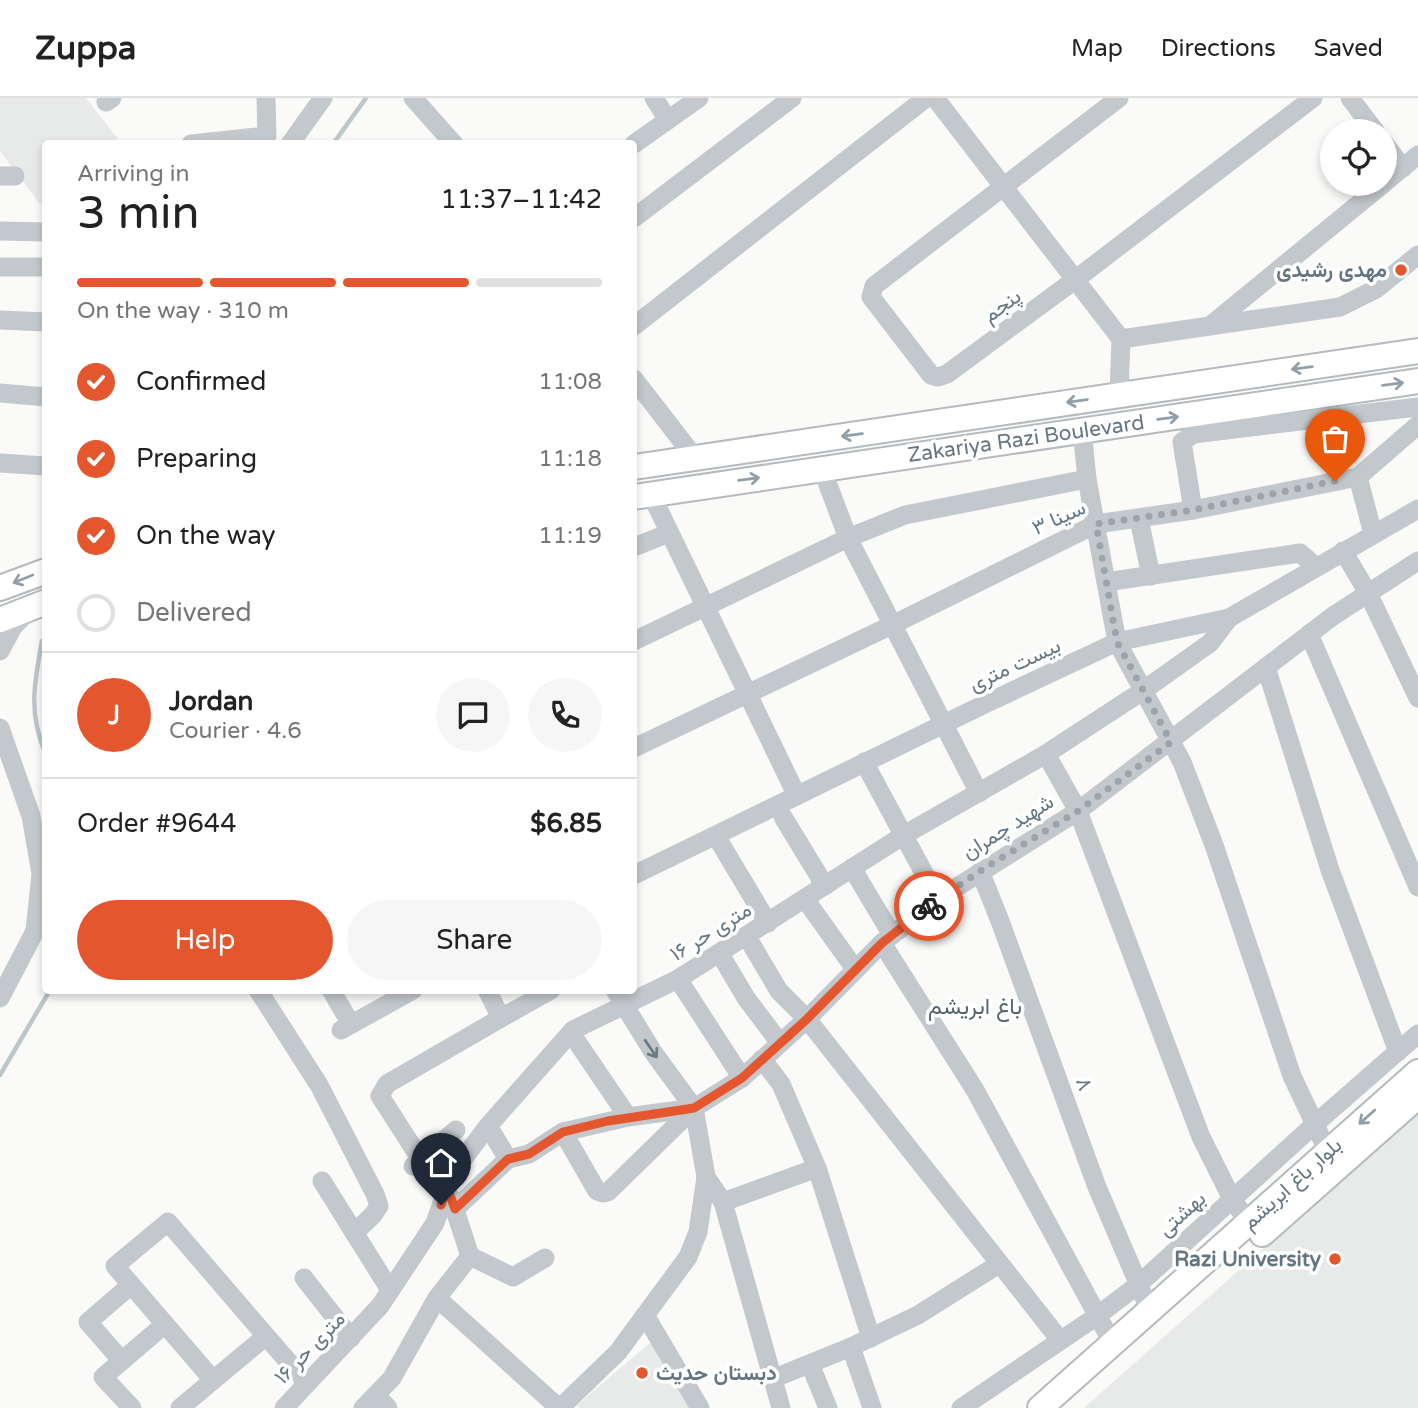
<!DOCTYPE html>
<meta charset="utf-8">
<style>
body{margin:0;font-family:"Varela Round",Vazirmatn,sans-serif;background:#f6f6f6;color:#222;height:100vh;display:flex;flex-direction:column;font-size:26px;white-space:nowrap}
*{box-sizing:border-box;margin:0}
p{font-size:23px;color:#767676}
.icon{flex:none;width:38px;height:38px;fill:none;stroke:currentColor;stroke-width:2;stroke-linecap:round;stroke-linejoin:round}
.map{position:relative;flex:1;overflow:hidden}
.details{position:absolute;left:42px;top:42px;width:595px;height:854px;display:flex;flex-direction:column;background:#fff;border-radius:7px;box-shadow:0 4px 10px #0003}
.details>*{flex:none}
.tools{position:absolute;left:1320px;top:21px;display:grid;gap:14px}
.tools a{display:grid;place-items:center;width:77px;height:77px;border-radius:50%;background:#fff;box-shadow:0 4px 10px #0003;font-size:35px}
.pin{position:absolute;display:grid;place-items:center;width:60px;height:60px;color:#fff;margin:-72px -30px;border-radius:50% 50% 50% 0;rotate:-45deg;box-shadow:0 0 7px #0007}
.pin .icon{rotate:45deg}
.courier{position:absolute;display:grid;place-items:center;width:70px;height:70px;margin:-35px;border:5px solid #e4572e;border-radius:50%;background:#fff;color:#222;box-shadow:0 2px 9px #0007}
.head em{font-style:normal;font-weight:600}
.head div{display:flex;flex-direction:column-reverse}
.head{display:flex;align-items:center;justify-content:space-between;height:119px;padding:0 35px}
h1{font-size:46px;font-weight:600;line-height:52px}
.bar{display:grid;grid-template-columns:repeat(4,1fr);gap:10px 7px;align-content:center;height:84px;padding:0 35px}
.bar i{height:9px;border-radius:5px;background:#e0e0e0}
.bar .current{background:#e4572e}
.bar p{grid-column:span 4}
.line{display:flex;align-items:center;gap:18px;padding:0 35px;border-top:2px solid #e0e0e0}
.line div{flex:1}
.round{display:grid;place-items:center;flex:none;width:74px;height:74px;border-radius:37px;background:#f6f6f6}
ol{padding:0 35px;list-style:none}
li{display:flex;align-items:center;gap:21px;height:77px}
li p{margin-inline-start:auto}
li .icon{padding:7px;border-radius:50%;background:#e4572e;color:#fff;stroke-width:4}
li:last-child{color:#767676}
li i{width:38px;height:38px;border:4px solid #e0e0e0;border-radius:50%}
.primary-button{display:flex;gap:14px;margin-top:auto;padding:14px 35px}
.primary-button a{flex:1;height:80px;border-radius:42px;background:#e4572e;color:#fff;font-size:28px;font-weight:600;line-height:80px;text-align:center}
.primary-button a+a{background:#f6f6f6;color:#222}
header{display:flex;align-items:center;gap:42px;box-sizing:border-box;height:98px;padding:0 35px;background:#fff;border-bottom:2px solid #e0e0e0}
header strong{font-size:33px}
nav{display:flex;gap:38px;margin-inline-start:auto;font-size:24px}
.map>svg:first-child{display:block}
.built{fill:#e8e9e9}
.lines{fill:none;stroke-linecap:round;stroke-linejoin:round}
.stream{stroke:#bbc7cb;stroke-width:4.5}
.major-casing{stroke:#b5babe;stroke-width:28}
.minor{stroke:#c3c8cc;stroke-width:19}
.major{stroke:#fff;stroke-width:24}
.oneway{stroke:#939fa8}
.oneway2{stroke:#6a7a87}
.done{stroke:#99a4ac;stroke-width:7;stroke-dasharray:0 12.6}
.route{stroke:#e4572e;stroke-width:9}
.poi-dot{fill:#e4572e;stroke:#fff;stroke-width:2.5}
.labels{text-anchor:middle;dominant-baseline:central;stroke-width:7;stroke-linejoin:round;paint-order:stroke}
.poi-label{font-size:21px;font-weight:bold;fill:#657683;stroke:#fff;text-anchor:end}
.street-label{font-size:21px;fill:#657683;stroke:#fff}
.neighbourhood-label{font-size:23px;fill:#57646e;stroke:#fff}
</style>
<header>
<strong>Zuppa</strong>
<nav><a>Map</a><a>Directions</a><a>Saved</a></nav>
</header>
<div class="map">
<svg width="1418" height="1310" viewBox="0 0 1418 1310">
<rect width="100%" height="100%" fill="#fafaf8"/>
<!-- built -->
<g class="built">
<path d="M0,0H86L121,45L46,46L45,105H39L0,53Z"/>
<path d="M1418,1013V1310H1084Z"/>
<path d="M652,1243L689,1310H579L577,1307Z"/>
</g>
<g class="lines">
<!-- stream -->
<g class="stream">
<path d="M333,46L366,0"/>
<path d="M42,543C34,586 28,615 46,657"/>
<path d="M0,977L50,892"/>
</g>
<defs>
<g id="major">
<path d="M634,369L1418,253"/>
<path d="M634,399L1418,283"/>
<path d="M0,490L46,473"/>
<path d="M0,522L46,504"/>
<path d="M1262,1136L1418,998"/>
<path d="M1040,1310L1418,974"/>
</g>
</defs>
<!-- major casing -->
<use href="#major" class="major-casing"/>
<!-- minor -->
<g class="minor">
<path d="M413,0L454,46"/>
<path d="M654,0L668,22"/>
<path d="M935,0L1121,241"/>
<path d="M1119,0L874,188L871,199L931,277L938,279L947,276L1076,181L1313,0"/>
<path d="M1350,0L1375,33"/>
<path d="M106,4L112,0"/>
<path d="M1384,45L1403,70"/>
<path d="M191,46L267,38L266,0"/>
<path d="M290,46L323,0"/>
<path d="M634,46L699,0"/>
<path d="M0,78H15"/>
<path d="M1384,85L1418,57"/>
<path d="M634,120L792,0"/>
<path d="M0,133L46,134"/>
<path d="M0,169H46"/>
<path d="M0,222L46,224"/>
<path d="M1211,227L1383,86"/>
<path d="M634,228L926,0"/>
<path d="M1121,241L1340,209L1376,191L1418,157"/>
<path d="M634,281L695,360"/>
<path d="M0,295L46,299"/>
<path d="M1119,297L1121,241"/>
<path d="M1082,332L1087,381L1117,544L1182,664L1214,747L1292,978L1328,1054"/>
<path d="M0,365L46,368"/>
<path d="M822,371L848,440L979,695"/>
<path d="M1358,379L1418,327"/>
<path d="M651,396L797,698"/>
<path d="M1193,412L1182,344L1193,336L1418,309"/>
<path d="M1139,421L1151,478"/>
<path d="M634,449L669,435"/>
<path d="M1343,453L1368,495L1418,600"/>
<path d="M1106,484L1300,455L1316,469"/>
<path d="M1309,536L1418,789"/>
<path d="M634,543L848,440L905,417L1087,381"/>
<path d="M0,553L13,529L30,511"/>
<path d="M1266,569L1330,772L1398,954"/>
<path d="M0,630L31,718L41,776L35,833L0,900"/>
<path d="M634,650L892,527L1096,426L1193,412L1358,379L1373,436"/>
<path d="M1046,656L1078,713L1201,1039L1232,1101L1249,1125"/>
<path d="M864,664L938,801"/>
<path d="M783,719L825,788"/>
<path d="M716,738L768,825"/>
<path d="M852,770L892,837"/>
<path d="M980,773L1000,823L1097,1089L1150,1213"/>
<path d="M634,777L989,604L1117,544L1229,520L1418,411"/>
<path d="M805,801L855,871"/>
<path d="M747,839L779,893L807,921L1060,1242"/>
<path d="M882,845L975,992L1113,1246"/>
<path d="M720,856L746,900L780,945"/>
<path d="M678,881L742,980"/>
<path d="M258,892L319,987L375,1096L379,1108L373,1117L354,1135"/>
<path d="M331,892L351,926"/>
<path d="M487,892L501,920L551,892"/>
<path d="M615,892L653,954L694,1010"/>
<path d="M341,932L413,892"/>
<path d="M571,935L628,1019"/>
<path d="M762,961L781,986L817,1070L871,1240"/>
<path d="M488,1028L508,1061"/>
<path d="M563,1034L597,1093L603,1095L608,1094L694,1010"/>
<path d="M421,1062L456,1032"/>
<path d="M413,1068L421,1062L380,998L387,986L501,920"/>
<path d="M706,1079L723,1104L781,1310"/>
<path d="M322,1083L390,1192"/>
<path d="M723,1104L817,1070"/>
<path d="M455,1111L508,1061L529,1056L563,1034L628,1019L694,1010"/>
<path d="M470,1158L513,1179L545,1160"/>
<path d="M304,1180L351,1240"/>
<path d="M437,1200L559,1310"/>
<path d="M645,1217L700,1310"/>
<path d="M851,1249L872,1310"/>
<path d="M122,1263L88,1224L131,1187"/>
<path d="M810,1266L828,1310"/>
<path d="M772,1281L851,1249L918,1217L999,1166"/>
<path d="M213,1282L115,1168L168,1124L266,1238"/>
<path d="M376,1297L388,1310"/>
<path d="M132,1310L103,1279L165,1226"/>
<path d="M180,1310L266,1238L306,1284"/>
<path d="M284,1310L380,1208L435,1125L453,1074L488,1028L573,932L678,881L904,737L1046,656L1144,592L1210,545L1229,520"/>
<path d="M363,1310L392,1280L437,1200L470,1158L451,1100"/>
<path d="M560,1310L618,1254L688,1159L698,1134L706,1079L694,1010L742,980L807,921L882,845L938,801L1078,713L1333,518L1418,463"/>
<path d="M961,1310L1097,1218L1139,1186L1315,1026L1418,936"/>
</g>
<!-- major -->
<use href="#major" class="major"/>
</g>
<!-- one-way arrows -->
<defs><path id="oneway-shaft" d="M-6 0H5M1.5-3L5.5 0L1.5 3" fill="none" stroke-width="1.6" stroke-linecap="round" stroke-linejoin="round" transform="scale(1.75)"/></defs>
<g class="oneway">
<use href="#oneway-shaft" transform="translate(1302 270) rotate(172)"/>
<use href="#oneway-shaft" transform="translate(1393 286) rotate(-8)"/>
<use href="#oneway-shaft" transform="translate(1077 303) rotate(172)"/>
<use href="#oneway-shaft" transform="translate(1168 320) rotate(-8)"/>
<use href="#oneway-shaft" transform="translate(852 337) rotate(172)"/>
<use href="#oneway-shaft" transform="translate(749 381) rotate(-8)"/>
<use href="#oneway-shaft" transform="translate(23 481) rotate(158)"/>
<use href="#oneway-shaft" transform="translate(1367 1019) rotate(138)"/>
</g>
<use class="oneway2" href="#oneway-shaft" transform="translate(651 951) rotate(56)"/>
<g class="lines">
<!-- done -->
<path class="done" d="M929,808L980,773L1078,713L1171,644L1117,544L1096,426L1193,412L1335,383"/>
<!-- route -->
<path class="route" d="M441,1107L447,1089L455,1111L508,1061L529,1056L563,1034L608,1023L694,1010L742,980L807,921L882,845L929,808"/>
</g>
<!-- markers -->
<g class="poi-dot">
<circle cx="1401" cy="172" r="7"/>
<circle cx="1335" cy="1161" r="7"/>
<circle cx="642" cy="1275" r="7"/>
</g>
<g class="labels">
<!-- poi labels -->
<g class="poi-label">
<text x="1387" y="172">مهدی رشیدی</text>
<text x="1321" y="1161">Razi University</text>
<text x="656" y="1275" text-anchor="start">دبستان حدیث</text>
</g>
<!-- street labels -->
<g class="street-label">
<text transform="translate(1002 208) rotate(-36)">پنجم</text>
<text transform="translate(1026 341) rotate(-8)">Zakariya Razi Boulevard</text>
<text transform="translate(1059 420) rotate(-24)">سینا ۳</text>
<text transform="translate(1015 567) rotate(-25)">بیست متری</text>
<text transform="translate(1008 729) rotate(-32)">شهید چمران</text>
<text transform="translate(711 834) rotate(-32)">۱۶ متری حر</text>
<text transform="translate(1084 986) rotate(70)">۸</text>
<text transform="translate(1292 1086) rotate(-42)">بلوار باغ ابریشم</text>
<text transform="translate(1182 1116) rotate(-42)">بهشتی</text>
<text transform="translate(310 1250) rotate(-46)">۱۶ متری حر</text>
</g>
<!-- neighbourhood labels -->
<g class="neighbourhood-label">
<text x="975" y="909">باغ ابریشم</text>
</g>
</g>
</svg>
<div class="tools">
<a><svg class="icon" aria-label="locate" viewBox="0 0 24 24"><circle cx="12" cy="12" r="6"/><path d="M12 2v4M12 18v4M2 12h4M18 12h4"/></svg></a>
</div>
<div class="pin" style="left:1335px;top:383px;background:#ea580c"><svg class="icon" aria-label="bag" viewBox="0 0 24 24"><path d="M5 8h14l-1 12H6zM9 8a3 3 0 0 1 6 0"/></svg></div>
<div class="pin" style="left:441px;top:1107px;background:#1f2937"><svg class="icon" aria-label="home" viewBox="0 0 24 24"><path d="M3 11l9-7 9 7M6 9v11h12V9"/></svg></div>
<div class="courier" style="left:929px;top:808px"><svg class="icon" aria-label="bike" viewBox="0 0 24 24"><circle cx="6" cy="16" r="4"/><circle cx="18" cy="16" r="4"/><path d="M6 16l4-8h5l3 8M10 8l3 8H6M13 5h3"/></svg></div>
<section class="details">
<div class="head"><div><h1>3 min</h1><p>Arriving in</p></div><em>11:37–11:42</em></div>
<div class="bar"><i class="current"></i><i class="current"></i><i class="current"></i><i></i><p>On the way · 310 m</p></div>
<ol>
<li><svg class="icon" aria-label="check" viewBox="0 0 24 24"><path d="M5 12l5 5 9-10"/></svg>Confirmed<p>11:08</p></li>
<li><svg class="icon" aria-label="check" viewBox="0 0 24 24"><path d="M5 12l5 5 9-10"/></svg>Preparing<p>11:18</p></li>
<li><svg class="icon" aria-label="check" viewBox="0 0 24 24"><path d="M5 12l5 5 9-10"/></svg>On the way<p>11:19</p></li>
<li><i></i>Delivered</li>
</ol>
<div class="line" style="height:126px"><b class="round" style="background:#e4572e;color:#fff">J</b><div><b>Jordan</b><p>Courier · 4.6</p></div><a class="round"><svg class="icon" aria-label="chat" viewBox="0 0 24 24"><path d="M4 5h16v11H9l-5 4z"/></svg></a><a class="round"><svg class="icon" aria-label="phone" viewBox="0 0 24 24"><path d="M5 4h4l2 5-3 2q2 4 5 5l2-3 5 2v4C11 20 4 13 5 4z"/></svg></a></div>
<div class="line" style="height:91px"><div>Order #9644</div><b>$6.85</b></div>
<div class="primary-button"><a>Help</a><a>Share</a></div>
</section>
</div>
